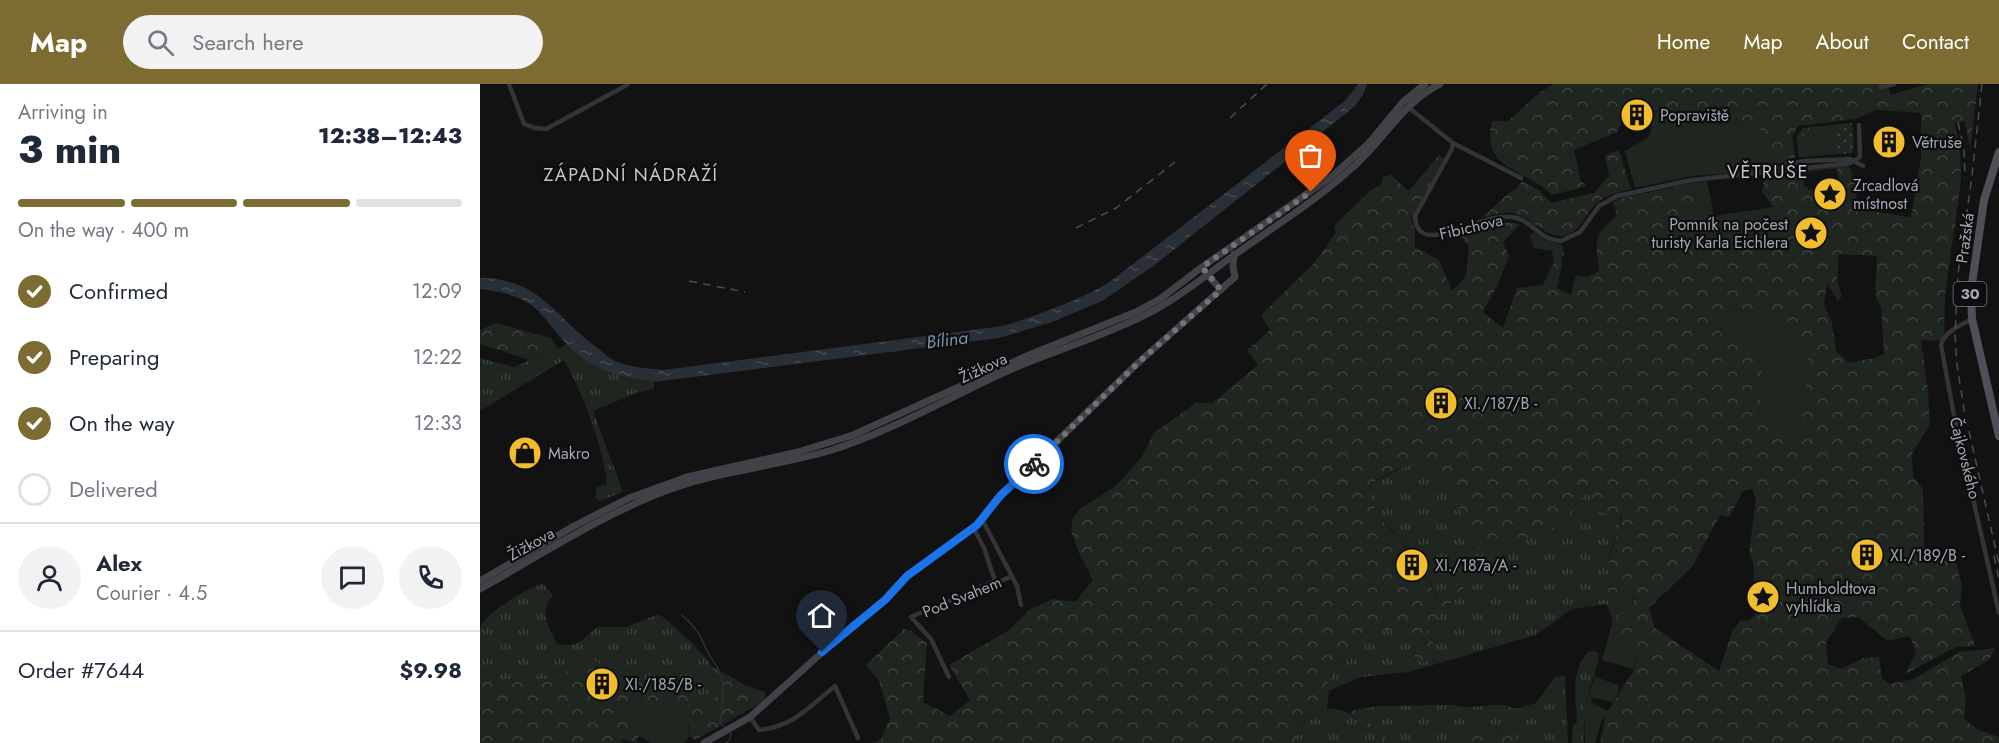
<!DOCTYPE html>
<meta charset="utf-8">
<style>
body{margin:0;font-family:Jost,sans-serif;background:#f2f2f3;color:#1f2937;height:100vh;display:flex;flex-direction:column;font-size:22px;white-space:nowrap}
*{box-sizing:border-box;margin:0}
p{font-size:20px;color:#747a83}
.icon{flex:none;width:33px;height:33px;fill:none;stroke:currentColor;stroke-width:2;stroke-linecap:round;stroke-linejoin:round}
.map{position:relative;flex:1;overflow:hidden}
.drawer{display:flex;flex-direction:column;background:#fff;width:480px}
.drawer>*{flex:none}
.pin{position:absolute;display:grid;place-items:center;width:51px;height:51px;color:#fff;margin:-62px -26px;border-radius:50% 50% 50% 0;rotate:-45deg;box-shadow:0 0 6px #0007}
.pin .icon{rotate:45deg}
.courier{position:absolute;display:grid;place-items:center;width:60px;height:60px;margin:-30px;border:4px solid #1a73e8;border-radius:50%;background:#fff;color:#222;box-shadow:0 2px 8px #0007}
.overview em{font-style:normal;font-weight:800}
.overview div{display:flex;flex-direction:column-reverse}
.overview{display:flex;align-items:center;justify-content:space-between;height:102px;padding:0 18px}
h1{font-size:39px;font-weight:800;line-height:45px}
.bar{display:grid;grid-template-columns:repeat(4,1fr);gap:9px 6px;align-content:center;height:72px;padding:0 18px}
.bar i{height:8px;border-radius:4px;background:#e0e1e3}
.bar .active{background:#7d6c32}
.bar p{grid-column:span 4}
.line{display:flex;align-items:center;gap:15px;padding:0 18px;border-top:2px solid #e0e1e3}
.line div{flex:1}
.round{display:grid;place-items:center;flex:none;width:63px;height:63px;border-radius:32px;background:#f2f2f3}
ol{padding:0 18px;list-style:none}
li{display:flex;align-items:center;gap:18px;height:66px}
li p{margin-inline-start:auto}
li .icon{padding:6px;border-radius:50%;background:#7d6c32;color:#fff;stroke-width:4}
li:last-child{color:#747a83}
li i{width:33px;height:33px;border:3px solid #e0e1e3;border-radius:50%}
header{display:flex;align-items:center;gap:36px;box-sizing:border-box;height:84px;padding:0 30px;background:#7d6c32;color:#fff}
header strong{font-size:28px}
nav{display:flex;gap:33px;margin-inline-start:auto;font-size:21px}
.search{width:420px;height:54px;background:#f2f2f3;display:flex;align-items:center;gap:15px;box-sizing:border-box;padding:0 21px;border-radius:33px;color:#747a83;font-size:22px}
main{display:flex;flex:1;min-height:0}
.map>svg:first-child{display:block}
.grass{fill:url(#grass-tufts)}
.forest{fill:url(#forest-crowns);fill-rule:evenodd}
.park{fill:url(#park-dots)}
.garden{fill:#1e261f}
.water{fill:url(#water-ripples)}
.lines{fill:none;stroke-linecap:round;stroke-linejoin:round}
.stream{stroke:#282f37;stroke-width:1.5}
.street{stroke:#333338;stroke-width:4.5}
.secondary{stroke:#414248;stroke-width:7}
.primary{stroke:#4f5057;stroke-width:8}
.rail{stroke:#4a4b51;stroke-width:1.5;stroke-dasharray:8 6;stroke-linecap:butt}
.done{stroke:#70737c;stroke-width:6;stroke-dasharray:0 10.8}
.route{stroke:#1a73e8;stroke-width:8}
.labels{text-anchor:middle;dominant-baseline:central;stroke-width:4.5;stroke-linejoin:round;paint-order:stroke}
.shield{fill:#0d0d0e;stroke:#767982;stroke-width:1.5}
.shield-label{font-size:15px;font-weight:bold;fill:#a3a7b4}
.poi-label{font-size:16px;fill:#a3a7b4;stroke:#0d0d0e;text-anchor:start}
.street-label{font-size:16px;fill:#a3a7b4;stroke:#0d0d0e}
.neighbourhood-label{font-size:18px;letter-spacing:1.5px;fill:#c4c6d0;stroke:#0d0d0e}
.water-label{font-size:18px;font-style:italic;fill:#7992b0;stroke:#0d0d0e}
</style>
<header>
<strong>Map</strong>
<div class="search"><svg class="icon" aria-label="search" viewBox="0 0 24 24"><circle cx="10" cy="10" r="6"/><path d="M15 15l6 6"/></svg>Search here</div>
<nav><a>Home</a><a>Map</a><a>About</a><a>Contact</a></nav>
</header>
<main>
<section class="drawer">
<div class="overview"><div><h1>3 min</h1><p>Arriving in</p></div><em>12:38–12:43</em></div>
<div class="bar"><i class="active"></i><i class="active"></i><i class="active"></i><i></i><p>On the way · 400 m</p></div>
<ol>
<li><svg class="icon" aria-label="check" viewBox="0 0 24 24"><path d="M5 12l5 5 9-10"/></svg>Confirmed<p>12:09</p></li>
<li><svg class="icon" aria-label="check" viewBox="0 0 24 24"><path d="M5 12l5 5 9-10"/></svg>Preparing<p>12:22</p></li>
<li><svg class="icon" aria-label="check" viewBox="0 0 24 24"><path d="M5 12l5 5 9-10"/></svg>On the way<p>12:33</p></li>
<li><i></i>Delivered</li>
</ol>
<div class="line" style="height:108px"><a class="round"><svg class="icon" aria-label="person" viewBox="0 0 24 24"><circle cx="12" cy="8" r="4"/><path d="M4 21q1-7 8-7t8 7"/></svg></a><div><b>Alex</b><p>Courier · 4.5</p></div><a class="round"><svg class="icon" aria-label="chat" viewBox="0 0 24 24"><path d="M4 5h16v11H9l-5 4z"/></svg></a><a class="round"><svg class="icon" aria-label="phone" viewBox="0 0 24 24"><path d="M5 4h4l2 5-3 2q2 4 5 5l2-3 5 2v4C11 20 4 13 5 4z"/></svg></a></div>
<div class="line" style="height:78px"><div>Order #7644</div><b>$9.98</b></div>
</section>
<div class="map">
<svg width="1519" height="659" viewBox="0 0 1519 659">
<defs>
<pattern id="grass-tufts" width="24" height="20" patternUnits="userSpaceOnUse" patternTransform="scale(1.5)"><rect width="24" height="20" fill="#1e261f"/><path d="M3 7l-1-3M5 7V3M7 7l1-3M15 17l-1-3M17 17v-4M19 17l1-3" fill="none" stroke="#3c433d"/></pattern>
<pattern id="forest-crowns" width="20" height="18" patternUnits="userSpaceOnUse" patternTransform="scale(1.5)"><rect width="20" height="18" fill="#1e261f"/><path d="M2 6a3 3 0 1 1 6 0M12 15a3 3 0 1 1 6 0" fill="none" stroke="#3c433d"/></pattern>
<pattern id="park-dots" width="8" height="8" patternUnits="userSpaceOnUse" patternTransform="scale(1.5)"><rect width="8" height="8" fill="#1e261f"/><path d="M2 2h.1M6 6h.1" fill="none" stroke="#3c433d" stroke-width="1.8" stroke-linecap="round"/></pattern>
<pattern id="water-ripples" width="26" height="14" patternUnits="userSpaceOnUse" patternTransform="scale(1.5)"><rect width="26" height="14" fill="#282f37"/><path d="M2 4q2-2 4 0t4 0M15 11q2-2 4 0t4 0" fill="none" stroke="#444a52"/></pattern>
</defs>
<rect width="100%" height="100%" fill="#121213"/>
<!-- grass -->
<g class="grass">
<path d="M88,260C110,285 141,293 174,298V305L156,309L113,327L143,408L120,417L115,414L117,402L127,401C125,366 102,307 84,276L0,327V274L34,283Z"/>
<path d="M947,375L953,377L973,410L995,462L999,464C1026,465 1067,452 1086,433C1094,426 1098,413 1108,409L1140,431C1142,439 1131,468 1127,477L1144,487L1146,490L1133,503L1110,510L1100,520L1125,515L1144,504L1150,507L1158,521L1133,536L1126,520L1092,525L1056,551L928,588L881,593L846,608V603L867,562C880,545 917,538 934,554L930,565H954L955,558L947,551L946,547L982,506L991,471L959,515L933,471L899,431L890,416V405L894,398L938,376Z"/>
<path d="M63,500L73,511C58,531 68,539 77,560C97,564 103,556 117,543H146L179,530C192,540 223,568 231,581C237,590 236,605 236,615L223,617L209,611L172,604L158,593L124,591L97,580L79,592L67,595L0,596C0,580 0,561 0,545C2,531 50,502 63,500Z"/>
<path d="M1114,567L1118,569L1119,575L1104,625V659H1092L1093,642L1097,638C1096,613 1090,588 1108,568Z"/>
<path d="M1085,592L1088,659H1036L1026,626V653L1014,647L974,649L971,659H914L905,653L875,626L900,622L971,621C975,621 980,623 984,623C1003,624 1018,616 1035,625L1056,619L1075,593Z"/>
<path d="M847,625C872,624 888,640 902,659H816C816,641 831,629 847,625Z"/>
</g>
<!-- forest -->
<g class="forest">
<path d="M1073,0H1407L1411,11L1448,0H1498L1490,67L1485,37L1475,39L1480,67L1481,97L1465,211L1464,257L1441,256L1448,307L1450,340L1432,370L1433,393L1443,405L1444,463L1454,471L1475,474L1482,502L1480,521L1495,562L1476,563L1425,590L1436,569L1430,552L1408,557L1378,533L1362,534L1346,558L1348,580L1361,585L1384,574L1399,573L1402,594L1409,600L1434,595L1479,568L1515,564L1509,576L1481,592L1486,614L1484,635L1499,646L1519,653V659H1120L1126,630L1154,586L1159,567L1129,551L1133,536L1158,520L1153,511L1146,504L1125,515L1100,520L1097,517L1110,510L1133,503L1146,490L1144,487L1127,477L1133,465L1142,433L1108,425L1110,412L1108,409C1098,413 1094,426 1086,433C1067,452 1026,465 999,464L995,462L973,410L953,377C940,372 926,382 914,387C906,391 891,396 890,406C888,427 921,455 932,471C942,484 950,500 958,515L991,470L1001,473L982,506L946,547L947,551L955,560L952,574L945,579C938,578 933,572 930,565L934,554C927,548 917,546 907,546C866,545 863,573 846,603V607L849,608L847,625C830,629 816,641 816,659H393L401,655L410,634L399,597L386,581L424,545L431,547L447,559L443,618L470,632L490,616L469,581L526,548L544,532L547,527L573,515L595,518L613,496L599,469L591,447L593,434L601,424L636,402L660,375L674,349L716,319H732L778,281L767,266L790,246L781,231L835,178L856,148L854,142L891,106L901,101L903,93L910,90L929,107L959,71L964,75L931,135L935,147V163L959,176L972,207L986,192L989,163L978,149L1019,137L1040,140L1023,158L1029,172L1019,198L1003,228L1023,244L1037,204L1063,201L1074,178L1072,167L1054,164L1049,151L1055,148L1065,156L1082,161L1084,171L1081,173L1082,180L1077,204L1091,211L1096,191L1108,193L1119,187C1116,155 1112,154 1137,131L1133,118L1138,115L1212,99L1216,117L1221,164L1241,157L1287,149L1304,139L1282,107L1285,91H1300L1368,81L1376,98L1377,125L1431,133L1441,73V29L1396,26L1376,35L1318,42L1312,53L1315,74L1290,84L1281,54V44L1266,39L1248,41L1198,37L1199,31L1175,27L1164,22L1149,24L1137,48L1094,66L1101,97L1107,102L1072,111C1046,85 1000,86 1012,37H1028L1059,9ZM1357,84L1360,102L1328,106L1327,102H1324L1323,92L1326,91V88ZM1359,170L1397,172L1395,211L1401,223L1404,270L1395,274L1369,279L1356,267L1352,239L1344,221L1347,199L1358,217L1362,212L1357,196ZM1246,222L1292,232L1300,236L1326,299L1322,332L1316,347L1279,331C1280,316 1286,294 1280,280C1275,266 1253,254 1240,248ZM1272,405L1276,415L1269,468L1273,477L1274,498L1287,509L1290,517L1269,536L1260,537L1252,548L1239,587L1175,544L1169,524L1212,483L1240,431L1249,433L1263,407Z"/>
<path d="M1139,66L1151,105C1140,108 1126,111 1117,119C1105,129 1099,152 1081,152C1062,152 1049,131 1031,129C1022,128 1012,132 1003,133L1031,107L1037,105L1042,97L1060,107L1071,119L1114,109L1129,92L1125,71Z"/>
<path d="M16,239L71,254L78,264L50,276L0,260V246Z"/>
<path d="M111,575L119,579L124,591L158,593L172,604L209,611L223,617L236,614V602L232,582L265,601L285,608V614L279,620L215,656L210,652L209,642L158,634L157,641C168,645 176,646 178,659H170L159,651L157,659L139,655L144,659H0V596L67,595L79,592L97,580Z"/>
<path d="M875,626L905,653L914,659H902L870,628Z"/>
<path d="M1026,626H1029L1036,659H971L974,648L1014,647L1025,653Z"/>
</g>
<!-- park -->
<path class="park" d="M1372,39L1374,63L1372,69L1319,73L1317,52L1323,44Z"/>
<!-- garden -->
<g class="garden">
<path d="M1175,27L1199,31L1198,37L1248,41L1281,38V54L1290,84L1282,87L1211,92L1155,104L1145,67L1169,53Z"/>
<path d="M1356,41L1358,70L1319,73L1317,52L1329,51V43Z"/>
<path d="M1227,97L1234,132L1293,123L1304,139L1287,149L1241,157L1220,164L1216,117L1212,99Z"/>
<path d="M1245,222L1292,232L1300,236L1324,266L1329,279L1322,332L1316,347L1301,346L1279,331C1280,316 1286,294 1280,280C1275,266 1253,254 1240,248Z"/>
<path d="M1129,551L1159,566L1154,585L1122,576Z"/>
<path d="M1115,593L1139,601L1138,610L1133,618L1111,613L1112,619L1128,627L1121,638L1115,659H1105L1104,625Z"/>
<path d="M154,619C178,623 207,622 210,652L204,659H178C176,646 168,645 157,641L158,634L149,632Z"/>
</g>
<!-- water -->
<path class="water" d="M878,0H887L883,11L874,23L672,183L622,217L572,238L519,254L174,298C146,294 118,288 96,269C81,257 70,238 56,225C43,212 17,207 0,205V194C61,194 75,234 119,265C125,270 131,276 138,278C152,284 168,284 183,286L523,242C559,231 593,218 627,200L866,16Z"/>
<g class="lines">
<!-- stream -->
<g class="stream">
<path d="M202,531C218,546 219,549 228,569C231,574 235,579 238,585C247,602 242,622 240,640L246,644"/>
<path d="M246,659L250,655L251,649L249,647"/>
</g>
<!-- street -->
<g class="street">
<path d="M29,0L44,40L55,44L66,45L147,1"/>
<path d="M1401,3L1414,0"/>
<path d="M928,23L973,59L972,65L935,132C935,142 940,151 951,151C979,152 1007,127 1037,134C1049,137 1057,149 1068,154C1072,156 1077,156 1081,157L1100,148L1119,122L1137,112L1212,96L1295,87L1301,89L1318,85L1370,79L1380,73L1379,41"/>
<path d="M973,59L1041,94"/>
<path d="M1295,87L1307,80L1325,77L1370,75L1383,82"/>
<path d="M1492,235C1481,241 1464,248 1461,261L1473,326L1519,529"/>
<path d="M502,435L537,502L541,521"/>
<path d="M493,443L504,464L515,497"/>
<path d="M469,593L451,555L431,533L515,497L519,498L532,492"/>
<path d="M270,633L279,646C313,643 329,623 355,602L378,654"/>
</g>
<!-- secondary -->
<g class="secondary">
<path d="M725,188L741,206"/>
<path d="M0,497L94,442L149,414L207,393L318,368L373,351L549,271L656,228L680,215L722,183L851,93L889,59L923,18L945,0"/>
<path d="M0,505C59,472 117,434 180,409C235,387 295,383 352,366C411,347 466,315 523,289C571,267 624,253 671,228C700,213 726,191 753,172C793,143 836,117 873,83C903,57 923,18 960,0"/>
<path d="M224,659L270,633L365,548L405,516L427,492L497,441L520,412L660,277L755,193L753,183L754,170"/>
</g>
<!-- primary -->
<path class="primary" d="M1519,68L1504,116L1491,207L1492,235L1519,352"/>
<!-- rail -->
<g class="rail">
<path d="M1502,0L1492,92L1478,190L1475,252L1477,281L1484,325L1519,480"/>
<path d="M750,34L787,0"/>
<path d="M1478,38L1484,66L1485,94"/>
<path d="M596,144L636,124L695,78"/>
<path d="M209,197L265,208"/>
<path d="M1514,472L1519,495"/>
</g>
</g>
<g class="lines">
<!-- done -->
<path class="done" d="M554,380L660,277L741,206L722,183L831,108"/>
<!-- route -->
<path class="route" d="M342,568L405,516L427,492L497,441L520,412L554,380"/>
</g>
<!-- icons -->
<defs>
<symbol id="building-disc" viewBox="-11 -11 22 22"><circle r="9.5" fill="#f1bd2c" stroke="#0d0d0e"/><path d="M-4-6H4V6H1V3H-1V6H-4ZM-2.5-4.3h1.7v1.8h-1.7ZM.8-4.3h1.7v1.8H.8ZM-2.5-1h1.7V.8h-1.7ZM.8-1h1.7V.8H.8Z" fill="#111"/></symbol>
<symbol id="sight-disc" viewBox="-11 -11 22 22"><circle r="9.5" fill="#f1bd2c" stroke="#0d0d0e"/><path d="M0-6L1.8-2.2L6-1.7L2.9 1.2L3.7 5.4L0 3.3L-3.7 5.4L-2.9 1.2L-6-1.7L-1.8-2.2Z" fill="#111"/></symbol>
<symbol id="shop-disc" viewBox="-11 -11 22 22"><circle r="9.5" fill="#f1bd2c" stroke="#0d0d0e"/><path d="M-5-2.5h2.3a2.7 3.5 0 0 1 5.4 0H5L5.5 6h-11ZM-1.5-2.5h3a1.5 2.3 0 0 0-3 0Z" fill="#111"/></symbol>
</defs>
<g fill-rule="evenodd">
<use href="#building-disc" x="1138" y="12" width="38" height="38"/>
<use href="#building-disc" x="1390" y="39" width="38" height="38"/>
<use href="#sight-disc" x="1331" y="91" width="38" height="38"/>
<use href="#sight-disc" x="1312" y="130" width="38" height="38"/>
<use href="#building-disc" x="942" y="300" width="38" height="38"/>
<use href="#shop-disc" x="26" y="350" width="38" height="38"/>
<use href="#building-disc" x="1368" y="452" width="38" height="38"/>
<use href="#building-disc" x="913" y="462" width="38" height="38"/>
<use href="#sight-disc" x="1264" y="494" width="38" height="38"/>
<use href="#building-disc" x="103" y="581" width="38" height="38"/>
</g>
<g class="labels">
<!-- shield labels -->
<rect class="shield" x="1473.5" y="198" width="33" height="24" rx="4.5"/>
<g class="shield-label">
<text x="1490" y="210">30</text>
</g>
<!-- poi labels -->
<g class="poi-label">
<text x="1180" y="31">Popraviště</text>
<text x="1432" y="58">Větruše</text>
<text x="1373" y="101">Zrcadlová<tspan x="1373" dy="18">místnost</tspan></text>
<text x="1308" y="140" text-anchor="end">Pomník na počest<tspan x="1308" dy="18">turisty Karla Eichlera</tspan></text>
<text x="984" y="319">XI./187/B -</text>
<text x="68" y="369">Makro</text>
<text x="1410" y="471">XI./189/B -</text>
<text x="955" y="481">XI./187a/A -</text>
<text x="1306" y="504">Humboldtova<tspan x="1306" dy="18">vyhlídka</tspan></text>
<text x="145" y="600">XI./185/B -</text>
</g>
<!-- street labels -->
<g class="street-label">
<text transform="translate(991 143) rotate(-13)">Fibichova</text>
<text transform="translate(1485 154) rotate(-82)">Pražská</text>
<text transform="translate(503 284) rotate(-25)">Žižkova</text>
<text transform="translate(1485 374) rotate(76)">Čajkovského</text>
<text transform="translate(51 460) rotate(-29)">Žižkova</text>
<text transform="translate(482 513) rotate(-22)">Pod Svahem</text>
</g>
<!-- neighbourhood labels -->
<g class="neighbourhood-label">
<text x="1288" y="88">VĚTRUŠE</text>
<text x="151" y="91">ZÁPADNÍ NÁDRAŽÍ</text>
</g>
<!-- water labels -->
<g class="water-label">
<text transform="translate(467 256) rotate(-7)">Bílina</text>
</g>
</g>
</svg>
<div class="pin" style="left:831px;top:108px;background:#ea580c"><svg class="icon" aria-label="bag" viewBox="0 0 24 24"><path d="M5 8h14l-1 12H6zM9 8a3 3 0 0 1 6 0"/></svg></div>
<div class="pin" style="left:342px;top:568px;background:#1f2937"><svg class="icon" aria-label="home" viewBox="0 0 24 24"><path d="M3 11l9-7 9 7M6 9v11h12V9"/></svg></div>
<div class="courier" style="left:554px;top:380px"><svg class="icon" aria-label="bike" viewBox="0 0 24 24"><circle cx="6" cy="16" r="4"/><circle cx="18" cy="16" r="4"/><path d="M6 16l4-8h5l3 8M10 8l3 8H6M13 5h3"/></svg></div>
</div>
</main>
